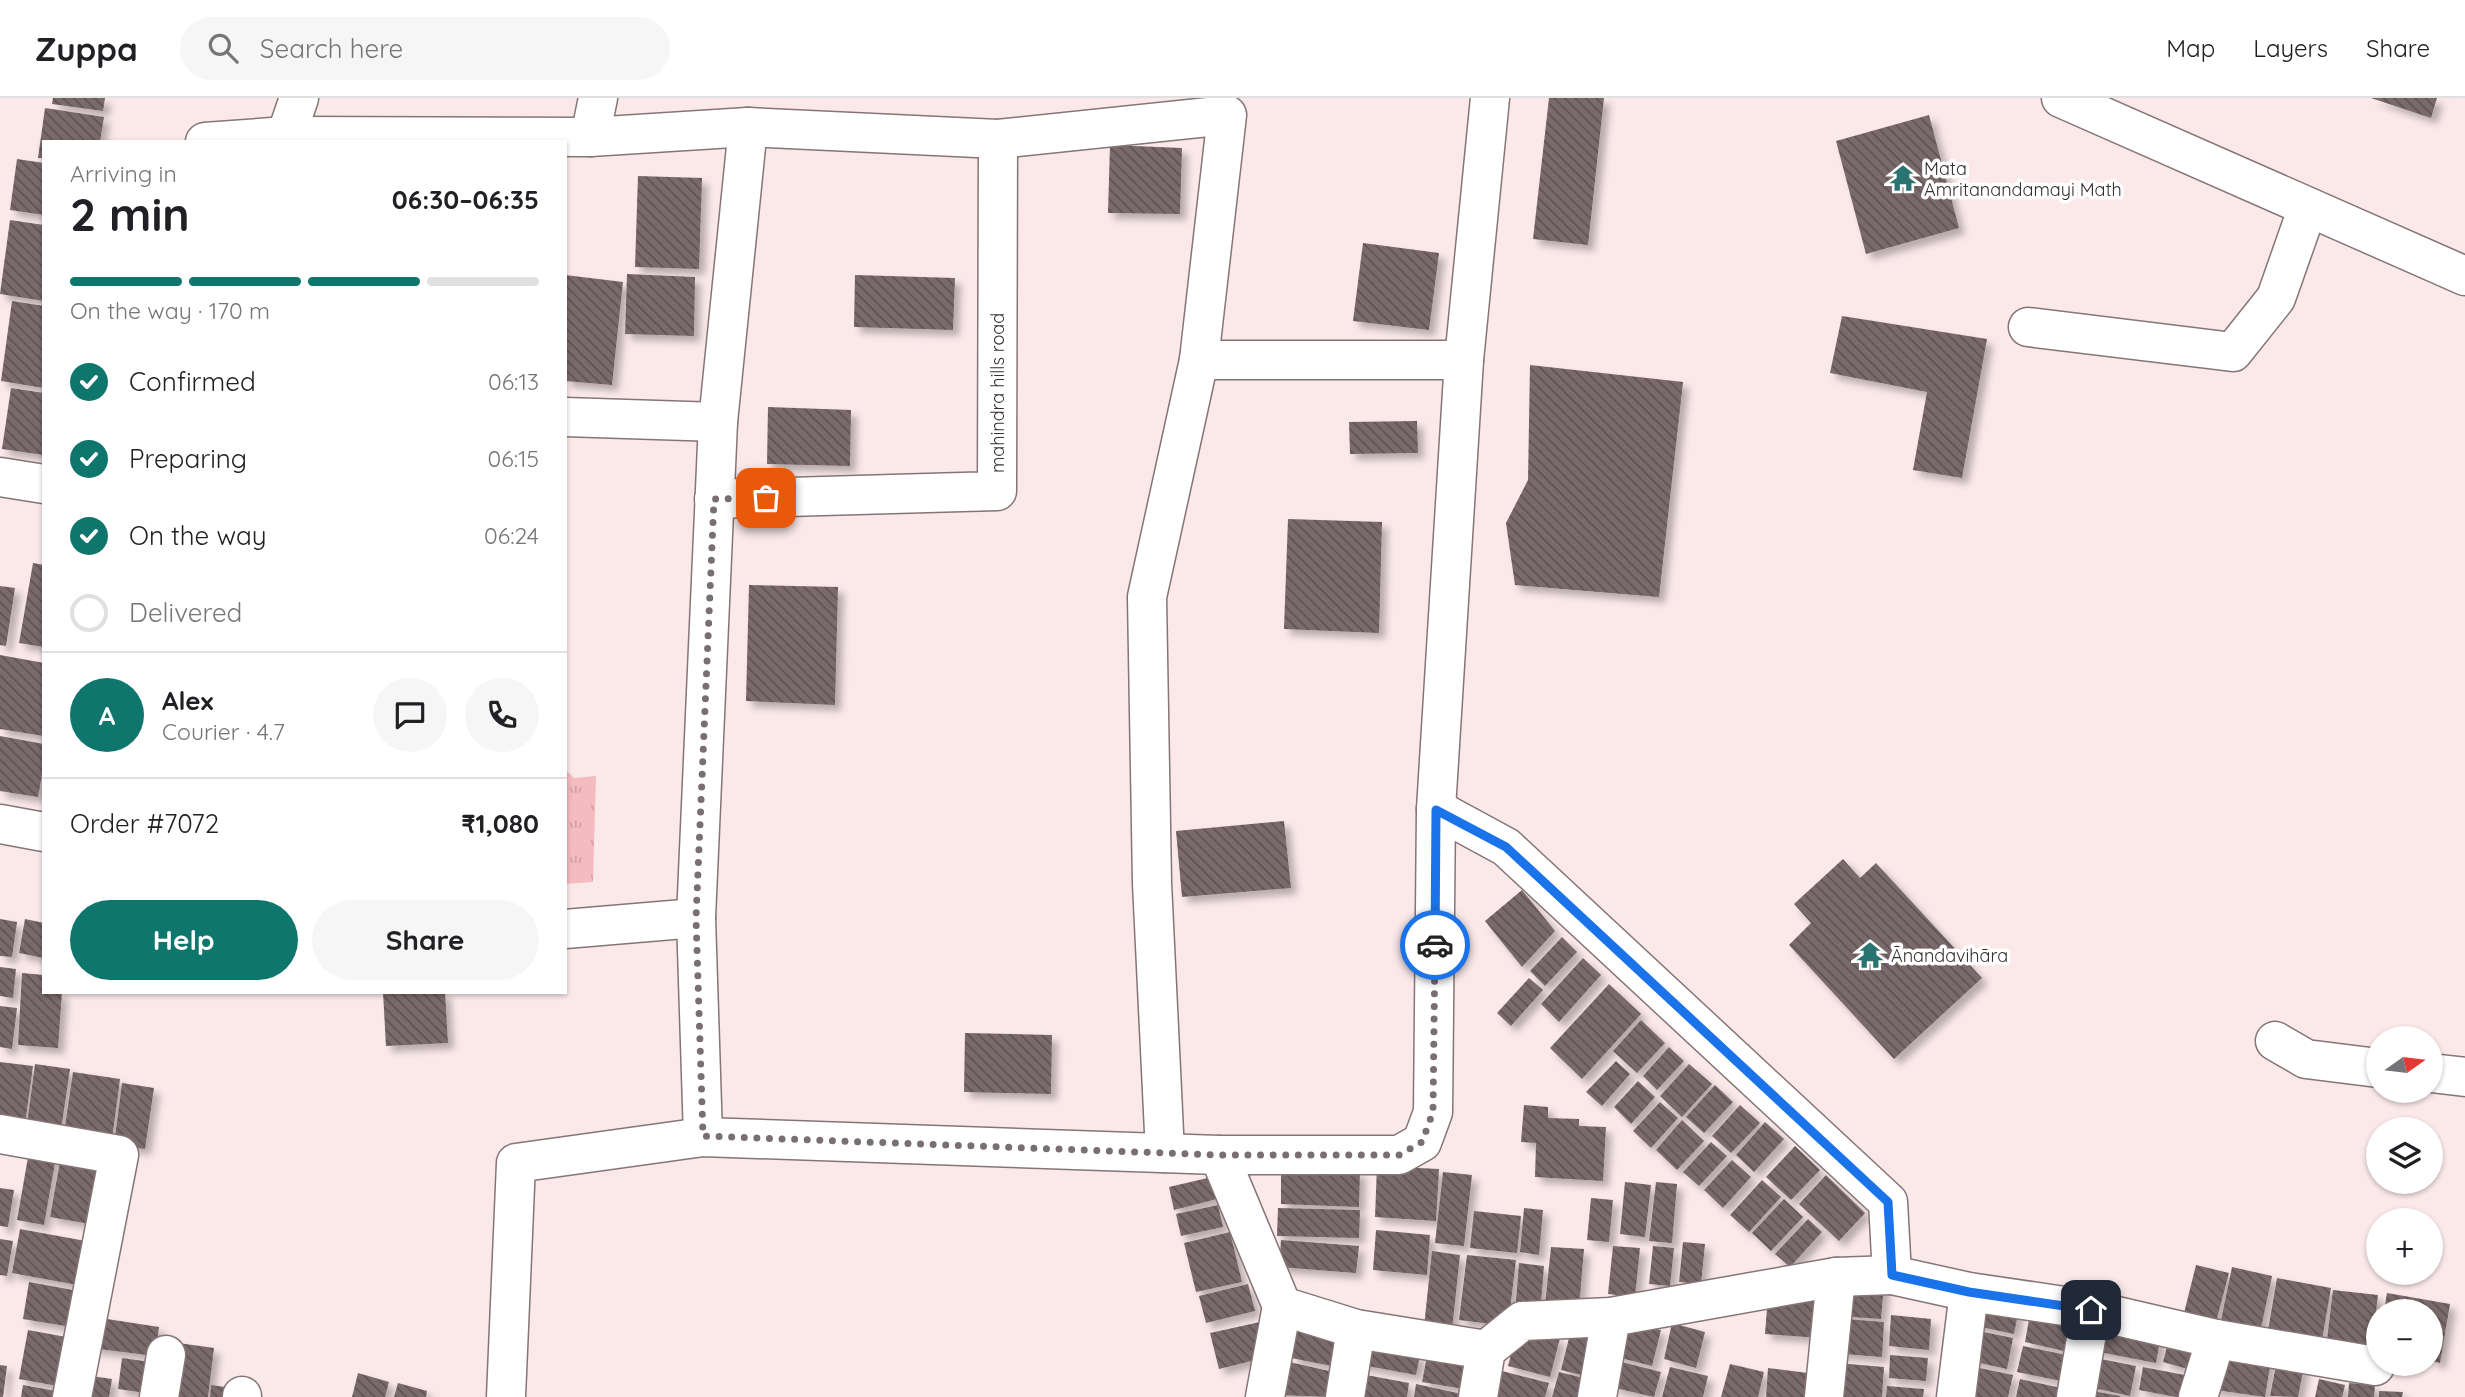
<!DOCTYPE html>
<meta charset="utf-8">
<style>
body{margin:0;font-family:Quicksand,sans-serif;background:#f6f6f6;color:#202124;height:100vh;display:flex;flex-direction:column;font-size:26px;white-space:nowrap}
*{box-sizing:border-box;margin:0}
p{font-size:23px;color:#757577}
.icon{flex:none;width:38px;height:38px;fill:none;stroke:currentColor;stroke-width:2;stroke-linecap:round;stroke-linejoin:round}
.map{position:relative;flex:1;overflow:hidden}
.side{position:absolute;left:42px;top:42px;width:525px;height:854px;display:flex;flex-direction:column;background:#fff;border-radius:0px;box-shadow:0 2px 5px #0004}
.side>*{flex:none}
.needle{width:46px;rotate:76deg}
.fabs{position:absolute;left:2366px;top:928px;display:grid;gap:14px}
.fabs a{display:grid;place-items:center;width:77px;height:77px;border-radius:50%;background:#fff;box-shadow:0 2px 5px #0004;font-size:35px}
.pin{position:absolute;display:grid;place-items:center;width:60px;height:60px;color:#fff;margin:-30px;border-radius:14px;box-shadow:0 4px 10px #0006}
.courier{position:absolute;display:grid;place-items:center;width:70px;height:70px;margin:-35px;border:5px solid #1a73e8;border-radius:50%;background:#fff;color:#222;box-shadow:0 2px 9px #0007}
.headline em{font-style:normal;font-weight:800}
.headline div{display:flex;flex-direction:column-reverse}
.headline{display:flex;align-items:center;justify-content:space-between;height:119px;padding:0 28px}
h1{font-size:46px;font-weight:800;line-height:52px}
.bar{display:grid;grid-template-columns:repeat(4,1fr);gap:10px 7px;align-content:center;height:84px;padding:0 28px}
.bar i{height:9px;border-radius:5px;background:#e0e0e0}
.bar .current{background:#0f766e}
.bar p{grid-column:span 4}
.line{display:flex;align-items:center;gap:18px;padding:0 28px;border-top:2px solid #e0e0e0}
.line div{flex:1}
.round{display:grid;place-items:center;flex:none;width:74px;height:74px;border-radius:37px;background:#f6f6f6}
ol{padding:0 28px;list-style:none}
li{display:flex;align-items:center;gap:21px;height:77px}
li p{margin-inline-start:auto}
li .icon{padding:7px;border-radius:50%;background:#0f766e;color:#fff;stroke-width:4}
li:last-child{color:#757577}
li i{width:38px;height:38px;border:4px solid #e0e0e0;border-radius:50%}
.primary-button{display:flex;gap:14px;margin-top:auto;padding:14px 28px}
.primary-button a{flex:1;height:80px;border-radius:42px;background:#0f766e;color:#fff;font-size:28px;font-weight:800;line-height:80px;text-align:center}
.primary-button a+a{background:#f6f6f6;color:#202124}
header{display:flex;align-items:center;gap:42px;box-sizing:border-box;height:98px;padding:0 35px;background:#fff;border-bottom:2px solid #e0e0e0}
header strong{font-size:33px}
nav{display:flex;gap:38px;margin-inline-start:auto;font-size:24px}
.search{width:490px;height:63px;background:#f6f6f6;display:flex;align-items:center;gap:18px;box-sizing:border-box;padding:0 24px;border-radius:38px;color:#757577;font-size:26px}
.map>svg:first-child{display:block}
.grass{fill:url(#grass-tufts)}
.building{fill:url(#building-back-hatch);filter:url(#shadow)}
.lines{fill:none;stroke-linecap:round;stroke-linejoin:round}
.minor-casing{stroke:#857576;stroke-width:41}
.minor{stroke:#fff;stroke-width:38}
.done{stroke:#7a6f70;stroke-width:7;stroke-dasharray:0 12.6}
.route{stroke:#1a73e8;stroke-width:9}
.labels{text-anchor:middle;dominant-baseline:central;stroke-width:7;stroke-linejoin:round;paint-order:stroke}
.poi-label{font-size:18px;fill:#352e2f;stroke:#fff;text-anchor:start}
.street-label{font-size:18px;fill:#352e2f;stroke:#fff}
</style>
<header>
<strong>Zuppa</strong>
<div class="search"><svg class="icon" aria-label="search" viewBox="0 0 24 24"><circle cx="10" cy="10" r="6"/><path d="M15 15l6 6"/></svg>Search here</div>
<nav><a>Map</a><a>Layers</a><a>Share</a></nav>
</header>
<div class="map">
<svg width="2465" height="1299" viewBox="0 0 2465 1299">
<defs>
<pattern id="grass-tufts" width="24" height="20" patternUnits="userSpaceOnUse" patternTransform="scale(1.75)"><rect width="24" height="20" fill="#f4bbc0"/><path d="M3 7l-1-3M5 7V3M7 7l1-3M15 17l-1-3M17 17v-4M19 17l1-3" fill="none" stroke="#d2a1a5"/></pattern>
<pattern id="building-back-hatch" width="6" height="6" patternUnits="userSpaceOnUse" patternTransform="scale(1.75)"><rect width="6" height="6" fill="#7a6a6c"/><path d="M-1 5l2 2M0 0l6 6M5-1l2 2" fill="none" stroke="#605354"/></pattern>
<filter id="shadow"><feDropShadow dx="6" dy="6" stdDeviation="3.5" flood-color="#0004"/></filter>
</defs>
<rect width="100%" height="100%" fill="#fbe9ea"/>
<!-- grass -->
<path class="grass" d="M565,671L574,680L596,678L593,784L565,786Z"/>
<!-- building -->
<g class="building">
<path d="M53,0H105L103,13L52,6Z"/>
<path d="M1549,0H1604L1588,147L1533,141Z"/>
<path d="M2371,0H2437L2431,20Z"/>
<path d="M45,10L104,19L100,44H44V60H38Z"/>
<path d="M1929,17L1959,130L1866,156L1836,43Z"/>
<path d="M1110,47L1182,50L1180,116L1108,115Z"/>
<path d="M17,61L44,65V117L10,112Z"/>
<path d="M638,78L702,80L699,171L635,169Z"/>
<path d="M10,122L44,127V203L0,196Z"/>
<path d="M1363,145L1439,155L1429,232L1353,223Z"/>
<path d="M627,176L695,179L694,238L625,236Z"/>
<path d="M565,177L623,184L612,287L565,283Z"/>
<path d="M855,177L955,180L953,232L854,229Z"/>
<path d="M12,203L44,208V290L1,283Z"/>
<path d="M1842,218L1987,241L1962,380L1913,372L1927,294L1830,275Z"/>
<path d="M1530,267L1683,284L1659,499L1515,487L1506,425L1528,382Z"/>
<path d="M11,290L44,295V357L2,351Z"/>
<path d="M768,309L851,312L850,368L767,366Z"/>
<path d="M1417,323L1418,355L1350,356L1349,324Z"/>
<path d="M1288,421L1382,424L1379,535L1284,531Z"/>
<path d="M33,465L44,467V549L19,545Z"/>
<path d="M749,487L838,489L835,607L746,603Z"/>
<path d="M0,488L15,490L6,548L0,547Z"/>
<path d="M0,557L44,565V638L0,631Z"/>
<path d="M0,638L44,646V665L38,699L0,693Z"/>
<path d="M1284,723L1291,790L1182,799L1176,733Z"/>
<path d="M1843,761L1860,780L1876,765L1982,880L1894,961L1789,847L1811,825L1794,806Z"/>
<path d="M1522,792L1555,833L1522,869L1485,823Z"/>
<path d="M0,821L17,824L12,859L0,858Z"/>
<path d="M25,821L44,825V860L19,855Z"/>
<path d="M1562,839L1577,854L1545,888L1530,873Z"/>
<path d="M1583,860L1601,877L1559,924L1541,906Z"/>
<path d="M0,869L16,871L13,900L0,898Z"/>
<path d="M22,875L44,877V894H62L58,950L18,947Z"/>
<path d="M1529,880L1543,892L1511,928L1497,915Z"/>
<path d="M1609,886L1641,916L1582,981L1550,950Z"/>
<path d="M383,894H445L448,945L386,948Z"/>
<path d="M0,908L17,910L12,951L0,949Z"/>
<path d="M1641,922L1665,945L1637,975L1613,953Z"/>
<path d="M965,935L1052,937L1051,996L964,994Z"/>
<path d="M1669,949L1684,963L1657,992L1643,978Z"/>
<path d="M1616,963L1630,976L1602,1008L1586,994Z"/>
<path d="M0,964L33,968L24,1033L0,1030Z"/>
<path d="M35,966L70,971L60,1039L26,1034Z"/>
<path d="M1689,966L1712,986L1682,1019L1660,998Z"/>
<path d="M73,974L120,981L111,1049L63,1042Z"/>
<path d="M1638,983L1655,999L1631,1026L1614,1009Z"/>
<path d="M122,985L154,990L145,1051L114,1047Z"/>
<path d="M1715,987L1733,1004L1704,1035L1686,1019Z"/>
<path d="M1660,1004L1678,1020L1651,1050L1633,1033Z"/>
<path d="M1524,1007L1548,1009V1020L1579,1021V1028L1606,1029L1603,1083L1535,1079L1536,1045L1521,1044Z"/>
<path d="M1740,1007L1760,1025L1731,1055L1712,1038Z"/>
<path d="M1682,1022L1704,1043L1677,1072L1656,1052Z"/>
<path d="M1765,1024L1784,1041L1754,1074L1736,1057Z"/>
<path d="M1711,1044L1727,1058L1699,1088L1683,1074Z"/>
<path d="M30,1048L57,1053L44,1127L17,1122Z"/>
<path d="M1795,1048L1820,1072L1791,1102L1766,1079Z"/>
<path d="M61,1058L102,1065L90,1126L50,1119Z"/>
<path d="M1732,1062L1751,1079L1723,1110L1704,1092Z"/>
<path d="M1377,1068L1439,1071L1436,1123L1375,1119Z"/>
<path d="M1281,1070L1360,1073L1359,1109L1281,1106Z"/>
<path d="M1443,1074L1472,1077L1464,1148L1435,1145Z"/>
<path d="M1826,1077L1865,1115L1839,1143L1799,1106Z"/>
<path d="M1212,1079L1217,1101L1174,1112L1169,1089Z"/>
<path d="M1762,1082L1781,1099L1749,1134L1730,1117Z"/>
<path d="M1625,1084L1651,1087L1645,1139L1620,1136Z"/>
<path d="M1656,1084L1677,1086L1672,1145L1649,1143Z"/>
<path d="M0,1090L14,1092L8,1129L0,1128Z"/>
<path d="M1591,1100L1613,1102L1609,1144L1587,1142Z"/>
<path d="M1784,1101L1803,1119L1771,1153L1752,1135Z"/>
<path d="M1218,1107L1223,1129L1181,1138L1176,1116Z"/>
<path d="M1278,1110L1360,1112L1359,1140L1277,1138Z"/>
<path d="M1524,1110L1543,1112L1539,1157L1520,1154Z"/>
<path d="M1474,1113L1521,1118L1517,1155L1470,1150Z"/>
<path d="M1808,1121L1822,1134L1790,1169L1775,1156Z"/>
<path d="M20,1131L91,1144L83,1188L12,1175Z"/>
<path d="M1376,1132L1430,1137L1427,1177L1373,1172Z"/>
<path d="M1230,1134L1242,1184L1196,1194L1184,1145Z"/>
<path d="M0,1141L13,1143L7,1178L0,1177Z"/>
<path d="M1281,1142L1359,1148L1356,1175L1279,1169Z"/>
<path d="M1683,1144L1705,1146L1701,1186L1679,1184Z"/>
<path d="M1613,1148L1640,1150L1635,1199L1608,1196Z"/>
<path d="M1653,1148L1674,1150L1670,1188L1649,1186Z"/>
<path d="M1551,1149L1584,1151L1579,1210L1545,1207Z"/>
<path d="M1432,1153L1460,1157L1452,1232L1424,1229Z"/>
<path d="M1467,1157L1516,1162L1508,1228L1459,1222Z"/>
<path d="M1519,1165L1544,1168L1540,1217L1515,1215Z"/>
<path d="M2196,1167L2229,1175L2216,1224L2184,1215Z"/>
<path d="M2232,1169L2272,1178L2260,1235L2220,1227Z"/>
<path d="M2277,1180L2331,1190L2322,1242L2268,1232Z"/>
<path d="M1839,1183L1884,1186L1881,1221L1837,1218Z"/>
<path d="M29,1184L84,1194L78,1230L23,1221Z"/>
<path d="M1248,1186L1255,1213L1206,1225L1199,1198Z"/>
<path d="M2333,1192L2378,1197L2372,1247L2327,1241Z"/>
<path d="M2387,1195L2450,1206L2440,1265L2431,1263V1213H2384Z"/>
<path d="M1768,1198L1823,1202L1820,1240L1765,1236Z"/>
<path d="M1973,1200L2019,1210L2014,1236L1967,1226Z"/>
<path d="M2031,1210L2084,1222L2077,1256L2025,1244Z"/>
<path d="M1891,1217L1931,1221L1929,1252L1889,1248Z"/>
<path d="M94,1219L159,1229L155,1258L91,1250Z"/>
<path d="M2094,1219L2162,1231L2156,1265L2089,1252Z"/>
<path d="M1833,1220L1884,1224L1882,1259L1831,1255Z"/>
<path d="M1622,1222L1661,1232L1652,1268L1613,1258Z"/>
<path d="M1260,1224L1268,1259L1219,1271L1210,1235Z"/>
<path d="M1672,1225L1705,1234L1696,1270L1664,1261Z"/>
<path d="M1572,1228L1600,1235L1589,1279L1561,1272Z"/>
<path d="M1298,1229L1343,1239L1337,1269L1291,1260Z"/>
<path d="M1518,1229L1560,1240L1550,1279L1508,1268Z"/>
<path d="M1969,1231L2013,1240L2007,1271L1962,1261Z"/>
<path d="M28,1232L77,1241L69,1290L19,1281Z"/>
<path d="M2171,1233L2210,1243L2202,1275L2163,1264Z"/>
<path d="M171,1244L214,1250L208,1299H164Z"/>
<path d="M1361,1245L1420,1257L1416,1277L1357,1266Z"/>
<path d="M2217,1245L2272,1256L2265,1299L2209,1291Z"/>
<path d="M2023,1248L2076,1259L2071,1285L2017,1274Z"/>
<path d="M1890,1257L1928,1260L1926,1283L1889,1280Z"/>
<path d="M1427,1258L1473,1266L1470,1292L1422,1284Z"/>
<path d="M2091,1259L2136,1268L2130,1298L2085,1288Z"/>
<path d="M122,1260L158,1265L153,1296L118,1291Z"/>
<path d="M2277,1262L2304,1268L2298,1299L2270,1298Z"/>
<path d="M1285,1263L1338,1275L1333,1299L1278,1297Z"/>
<path d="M1618,1263L1661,1274L1654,1299L1611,1289Z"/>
<path d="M1837,1265L1884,1269L1882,1299H1835Z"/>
<path d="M1730,1266L1764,1274L1758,1299H1721Z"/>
<path d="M0,1267L7,1268L3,1299H0Z"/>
<path d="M1965,1267L2013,1277L2008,1299H1958Z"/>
<path d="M1670,1269L1708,1278L1703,1299H1662Z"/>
<path d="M2143,1269L2195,1279L2192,1299H2176L2139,1292Z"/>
<path d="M1768,1270L1824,1277L1822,1299H1766Z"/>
<path d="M1502,1273L1549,1285L1545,1299H1495Z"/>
<path d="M1559,1274L1596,1283L1592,1299H1552Z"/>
<path d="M358,1275L389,1284L385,1299H352Z"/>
<path d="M1361,1276L1409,1285L1407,1299H1356Z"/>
<path d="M84,1277L112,1281L109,1299H80Z"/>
<path d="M2020,1281L2070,1292L2068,1299H2016Z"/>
<path d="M2319,1281L2345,1287L2342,1299H2315Z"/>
<path d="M398,1285L427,1293L426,1299H394Z"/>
<path d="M2349,1285L2375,1287L2374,1299H2348Z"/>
<path d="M1416,1286L1471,1298V1299H1414Z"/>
<path d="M23,1287L72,1296L71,1299H21Z"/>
<path d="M211,1287L239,1291L238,1299H210Z"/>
<path d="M1887,1288L1924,1291L1923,1299H1886Z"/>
<path d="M2082,1291L2120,1298V1299H2080Z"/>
<path d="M2379,1293L2403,1294L2402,1299H2379Z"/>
</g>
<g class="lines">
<defs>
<g id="minor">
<path d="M2061,0L2465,178"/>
<path d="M590,39L598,0"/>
<path d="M205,44L286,38L590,39L748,29L998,41L1227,17L1199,262H1464"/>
<path d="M279,44L286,38L299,0"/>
<path d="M2028,229L2233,254L2276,200L2308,109"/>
<path d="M565,319L718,324"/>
<path d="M0,379L44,386"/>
<path d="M714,401L997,393L998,41"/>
<path d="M1436,711L1506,749L1888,1104L1892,1177L1969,1194L2091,1212L2216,1241L2375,1268"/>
<path d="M0,726L44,734"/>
<path d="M565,831L696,820"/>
<path d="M2275,943L2306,961L2378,970"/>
<path d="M2431,975L2465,979"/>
<path d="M0,1036L119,1057L72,1299"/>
<path d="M703,1039L696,820L718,324L748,29"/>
<path d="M1165,1055L1152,785L1147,499L1199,262"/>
<path d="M1219,1057L1282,1208L1356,1231L1486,1252"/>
<path d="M159,1299L166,1257"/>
<path d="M242,1299V1298"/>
<path d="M506,1299L516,1065L703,1039L1219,1057H1399L1422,1044L1433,1014L1436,711L1464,262L1490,0"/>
<path d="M1265,1299L1282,1208"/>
<path d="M1345,1299L1356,1231"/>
<path d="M1478,1299L1486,1252L1522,1223L1611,1219L1836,1179L1892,1177"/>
<path d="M1597,1299L1611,1219"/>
<path d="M1824,1299L1836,1179"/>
<path d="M1956,1299L1969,1194"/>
<path d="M2076,1299L2091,1212"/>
<path d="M2198,1299L2216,1241"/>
</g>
</defs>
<!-- minor casing -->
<use href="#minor" class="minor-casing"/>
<!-- minor -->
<use href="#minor" class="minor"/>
</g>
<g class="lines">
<!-- done -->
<path class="done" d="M766,400L714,401L696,820L703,1038L1219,1057H1399L1422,1044L1433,1014L1435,847"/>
<!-- route -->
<path class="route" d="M1435,847L1436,712L1506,749L1888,1104L1892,1177L1969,1194L2091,1212"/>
</g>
<!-- icons -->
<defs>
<symbol id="temple-bare" viewBox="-9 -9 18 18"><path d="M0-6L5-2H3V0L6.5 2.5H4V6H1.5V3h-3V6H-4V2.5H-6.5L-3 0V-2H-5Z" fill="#297371" stroke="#fff" stroke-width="2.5" paint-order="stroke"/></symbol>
</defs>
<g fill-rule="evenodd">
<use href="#temple-bare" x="1884" y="61" width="38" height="38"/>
<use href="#temple-bare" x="1851" y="838" width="38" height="38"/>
</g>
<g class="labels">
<!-- poi labels -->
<g class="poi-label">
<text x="1924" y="70">Mata<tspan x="1924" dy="21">Amritanandamayi Math</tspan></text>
<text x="1891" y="857">Ānandavihāra</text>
</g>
<!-- street labels -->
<g class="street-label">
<text transform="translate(997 295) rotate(-90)">mahindra hills road</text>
</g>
</g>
</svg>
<div class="fabs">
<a><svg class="needle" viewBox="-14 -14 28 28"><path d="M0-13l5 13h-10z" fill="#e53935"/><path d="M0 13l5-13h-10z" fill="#757577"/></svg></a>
<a><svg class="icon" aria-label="layers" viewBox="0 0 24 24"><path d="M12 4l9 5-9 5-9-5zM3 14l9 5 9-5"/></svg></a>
<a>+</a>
<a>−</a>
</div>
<div class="pin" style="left:766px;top:400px;background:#ea580c"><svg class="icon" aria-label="bag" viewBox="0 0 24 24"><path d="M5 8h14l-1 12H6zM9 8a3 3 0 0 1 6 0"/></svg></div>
<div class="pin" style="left:2091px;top:1212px;background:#1f2937"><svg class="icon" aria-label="home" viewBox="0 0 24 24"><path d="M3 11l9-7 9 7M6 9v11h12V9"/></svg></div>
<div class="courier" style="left:1435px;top:847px"><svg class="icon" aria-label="car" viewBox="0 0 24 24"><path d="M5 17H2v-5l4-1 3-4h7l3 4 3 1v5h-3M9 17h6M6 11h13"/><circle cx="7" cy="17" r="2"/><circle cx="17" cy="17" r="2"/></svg></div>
<section class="side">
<div class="headline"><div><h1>2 min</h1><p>Arriving in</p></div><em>06:30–06:35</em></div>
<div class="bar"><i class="current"></i><i class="current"></i><i class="current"></i><i></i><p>On the way · 170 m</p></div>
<ol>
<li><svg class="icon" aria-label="check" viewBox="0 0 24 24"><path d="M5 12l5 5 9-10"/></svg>Confirmed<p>06:13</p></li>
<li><svg class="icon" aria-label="check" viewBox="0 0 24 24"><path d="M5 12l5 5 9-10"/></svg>Preparing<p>06:15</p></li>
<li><svg class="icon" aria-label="check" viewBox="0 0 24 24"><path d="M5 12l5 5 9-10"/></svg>On the way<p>06:24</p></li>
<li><i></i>Delivered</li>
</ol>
<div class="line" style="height:126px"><b class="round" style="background:#0f766e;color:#fff">A</b><div><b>Alex</b><p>Courier · 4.7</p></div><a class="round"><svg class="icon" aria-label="chat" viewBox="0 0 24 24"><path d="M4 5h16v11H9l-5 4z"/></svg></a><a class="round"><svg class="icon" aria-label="phone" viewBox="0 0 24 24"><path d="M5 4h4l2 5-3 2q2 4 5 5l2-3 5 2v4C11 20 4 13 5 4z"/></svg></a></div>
<div class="line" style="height:91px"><div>Order #7072</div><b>₹1,080</b></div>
<div class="primary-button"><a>Help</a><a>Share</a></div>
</section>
</div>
